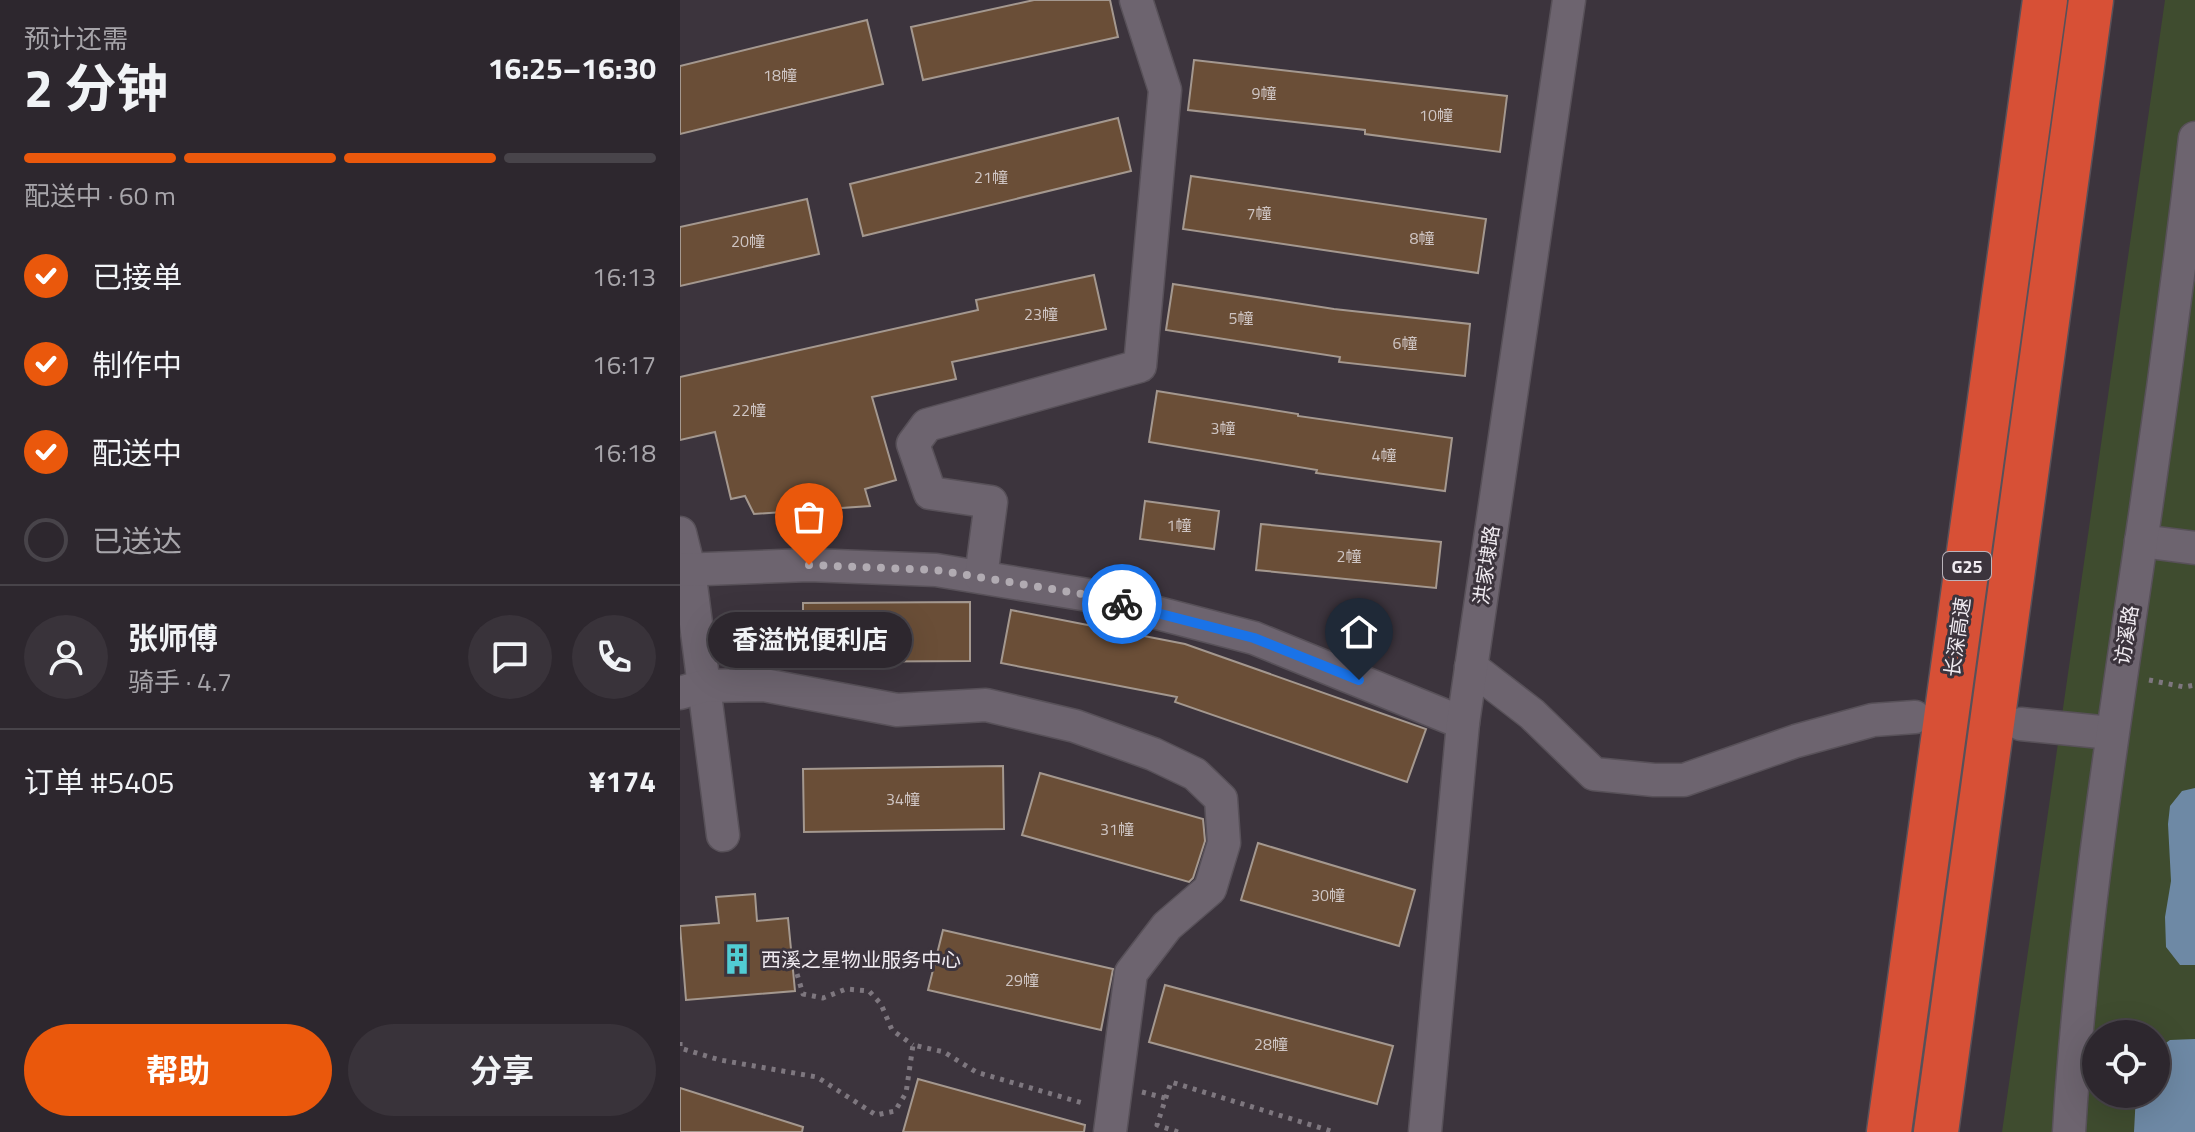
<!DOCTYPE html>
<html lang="zh">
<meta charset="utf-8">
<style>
body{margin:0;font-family:"Titillium Web","Noto Sans SC",sans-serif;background:#39333a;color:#f1f3f6;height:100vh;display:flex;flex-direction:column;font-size:30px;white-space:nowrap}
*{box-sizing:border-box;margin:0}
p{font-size:26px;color:#a7a5aa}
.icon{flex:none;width:44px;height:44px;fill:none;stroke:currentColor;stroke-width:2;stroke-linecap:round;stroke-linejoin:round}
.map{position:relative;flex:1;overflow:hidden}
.side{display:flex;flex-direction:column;background:#2d272e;width:680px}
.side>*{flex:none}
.buttons{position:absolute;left:1402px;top:1020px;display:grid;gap:16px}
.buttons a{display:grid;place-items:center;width:88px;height:88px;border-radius:50%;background:#2d272e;box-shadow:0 8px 32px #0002,0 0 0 2px #48444a;font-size:40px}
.pin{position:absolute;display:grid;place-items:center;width:68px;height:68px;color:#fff;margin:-82px -34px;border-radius:50% 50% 50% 0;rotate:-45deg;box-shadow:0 0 8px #0007}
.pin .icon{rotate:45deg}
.courier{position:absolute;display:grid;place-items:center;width:80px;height:80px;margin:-40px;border:6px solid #1a73e8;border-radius:50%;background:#fff;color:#222;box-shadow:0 2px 10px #0007}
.bubble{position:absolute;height:56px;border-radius:28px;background:#2d272e;box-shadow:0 8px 32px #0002,0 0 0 2px #48444a;font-size:26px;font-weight:700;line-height:56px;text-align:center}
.overview em{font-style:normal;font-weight:700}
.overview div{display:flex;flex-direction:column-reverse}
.overview{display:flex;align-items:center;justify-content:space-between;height:136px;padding:0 24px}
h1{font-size:52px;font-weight:700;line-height:60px}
.bar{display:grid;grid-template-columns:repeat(4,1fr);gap:12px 8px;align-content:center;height:96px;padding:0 24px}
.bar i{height:10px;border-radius:6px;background:#48444a}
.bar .active{background:#ea580c}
.bar p{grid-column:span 4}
.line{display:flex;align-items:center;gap:20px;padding:0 24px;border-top:2px solid #48444a}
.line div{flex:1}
.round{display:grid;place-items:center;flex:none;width:84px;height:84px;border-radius:42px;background:#39333a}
ol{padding:0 24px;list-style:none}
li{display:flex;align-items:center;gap:24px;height:88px}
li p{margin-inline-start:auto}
li .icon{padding:8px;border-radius:50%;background:#ea580c;color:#fff;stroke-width:4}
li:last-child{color:#a7a5aa}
li i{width:44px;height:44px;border:4px solid #48444a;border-radius:50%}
.primary-button{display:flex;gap:16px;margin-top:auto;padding:16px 24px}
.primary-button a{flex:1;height:92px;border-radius:48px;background:#ea580c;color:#fff;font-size:32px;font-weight:700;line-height:92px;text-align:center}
.primary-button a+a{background:#39333a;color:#f1f3f6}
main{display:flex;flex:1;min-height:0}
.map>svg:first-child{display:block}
.green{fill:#3f4c2f;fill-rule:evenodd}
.water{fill:#6e89a5}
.building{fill:#6a4e37;stroke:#a4988f;stroke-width:2}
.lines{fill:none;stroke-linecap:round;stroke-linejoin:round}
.minor-casing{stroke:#585159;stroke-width:35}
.highway-casing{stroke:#585159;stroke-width:47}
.path{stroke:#7e777f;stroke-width:5;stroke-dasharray:4 6;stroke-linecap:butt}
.minor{stroke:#6d646f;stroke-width:32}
.highway{stroke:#d75036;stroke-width:44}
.done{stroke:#b1abb2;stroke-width:8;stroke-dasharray:0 14.4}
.route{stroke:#1a73e8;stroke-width:10}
.labels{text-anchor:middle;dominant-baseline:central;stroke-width:6;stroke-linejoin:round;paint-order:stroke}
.number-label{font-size:16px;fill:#cec4c2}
.shield{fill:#3c343d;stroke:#bab4bb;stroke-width:2}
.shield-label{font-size:18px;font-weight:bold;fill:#f0ebf1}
.street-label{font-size:20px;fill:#f0ebf1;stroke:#3c343d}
.poi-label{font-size:20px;fill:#f0ebf1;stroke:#3c343d;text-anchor:start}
</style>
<main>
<section class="side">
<div class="overview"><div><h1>2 分钟</h1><p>预计还需</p></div><em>16:25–16:30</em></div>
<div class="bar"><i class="active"></i><i class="active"></i><i class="active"></i><i></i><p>配送中 · 60 m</p></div>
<ol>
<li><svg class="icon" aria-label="check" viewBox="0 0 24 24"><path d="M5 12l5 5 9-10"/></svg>已接单<p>16:13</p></li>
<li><svg class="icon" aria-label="check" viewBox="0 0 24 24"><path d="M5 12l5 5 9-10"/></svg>制作中<p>16:17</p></li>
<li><svg class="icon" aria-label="check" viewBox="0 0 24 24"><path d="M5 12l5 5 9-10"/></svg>配送中<p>16:18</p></li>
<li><i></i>已送达</li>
</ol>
<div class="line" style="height:144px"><a class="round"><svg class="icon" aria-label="person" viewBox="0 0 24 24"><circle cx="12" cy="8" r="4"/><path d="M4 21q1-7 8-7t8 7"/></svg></a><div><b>张师傅</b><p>骑手 · 4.7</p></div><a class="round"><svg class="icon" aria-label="chat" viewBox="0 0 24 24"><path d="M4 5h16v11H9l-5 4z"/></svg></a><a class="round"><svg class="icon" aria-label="phone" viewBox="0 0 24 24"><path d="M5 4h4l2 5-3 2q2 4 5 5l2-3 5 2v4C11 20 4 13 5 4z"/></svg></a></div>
<div class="line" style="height:104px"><div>订单 #5405</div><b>¥174</b></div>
<div class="primary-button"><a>帮助</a><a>分享</a></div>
</section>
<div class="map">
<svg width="1515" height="1132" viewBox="0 0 1515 1132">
<rect width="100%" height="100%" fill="#3c343d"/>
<!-- green -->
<path class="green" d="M1485,0H1515V1132H1322ZM1416,1034H1476V1094H1416Z"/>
<!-- water -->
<g class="water">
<path d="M1515,788V965H1500L1486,947L1485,917L1491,881L1488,824L1490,806L1502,791Z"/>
<path d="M1515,1039V1132H1454L1456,1094H1476V1050L1490,1040Z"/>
</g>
<!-- building -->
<g class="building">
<path d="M354,0H430L438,37L243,80L231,27Z"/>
<path d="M187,20L203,84L0,134V66Z"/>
<path d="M514,60L827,96L820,152L685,134V130L508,110Z"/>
<path d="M438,118L451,171L183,236L170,184Z"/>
<path d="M511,176L806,219L798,273L503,229Z"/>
<path d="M127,199L139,254L0,286V227Z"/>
<path d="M414,275L426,329L272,362L276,379L192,397L216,480L185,489L190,506L74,514L65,496L51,499L35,432L0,440V377L298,310L296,300Z"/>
<path d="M493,284L654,309L790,324L785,376L659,362L660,357L486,330Z"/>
<path d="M477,391L618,414V416L772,438L765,491L636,473L637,470L469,442Z"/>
<path d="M465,501L539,511L534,549L460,539Z"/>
<path d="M581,524L761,542L756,588L576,570Z"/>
<path d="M290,602V661L123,662V603Z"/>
<path d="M331,610L505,644L746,729L727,782L495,702L497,697L321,663Z"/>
<path d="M323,766L324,829L124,832L123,769Z"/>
<path d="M360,773L523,819L525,841L513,878L509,882L342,835Z"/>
<path d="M578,843L735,890L719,946L561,900Z"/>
<path d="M75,894L77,921L108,918L115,991L6,1000L0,926L39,923L36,897Z"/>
<path d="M263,930L433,969L421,1030L248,990Z"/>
<path d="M485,985L713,1046L697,1104L469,1042Z"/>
<path d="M238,1079L405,1125L404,1132H223Z"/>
<path d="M0,1088L123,1127L122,1132H0Z"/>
</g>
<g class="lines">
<defs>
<g id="minor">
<path d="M0,533L9,569L43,835"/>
<path d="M1461,541L1515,548"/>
<path d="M0,570L129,565L256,570L408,595L574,638L783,723"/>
<path d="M301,577L311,502L250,493L233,444L247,425L460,366L485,90L456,0"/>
<path d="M791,667L852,714L914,774L974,780H1004L1116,741L1193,720L1235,717"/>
<path d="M0,693L24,686L84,685L217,710L306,705L395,726L473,754L515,774L541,799L544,843L530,889L487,926L451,973L430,1132"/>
<path d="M1341,724L1431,733"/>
<path d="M745,1132L783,723L889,0"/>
<path d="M1389,1132C1401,934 1432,738 1461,542C1481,408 1499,273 1515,138"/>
</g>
<g id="highway">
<path d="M1209,1132L1365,0"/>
<path d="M1256,1132L1411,0"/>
</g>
</defs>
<!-- minor casing -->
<use href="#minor" class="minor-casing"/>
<!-- highway casing -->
<use href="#highway" class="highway-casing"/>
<!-- path -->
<g class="path">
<path d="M1469,680L1504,687L1515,685"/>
<path d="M117,974L123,994L143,998L166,989L189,991L201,1004L212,1030L233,1045"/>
<path d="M0,1042V1048L40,1060L137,1077L196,1115L215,1111L226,1093L233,1045L264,1052L296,1072L406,1104"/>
<path d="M462,1092L485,1098"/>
<path d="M498,1132L477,1125L491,1082L654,1132"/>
</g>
<!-- minor -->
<use href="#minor" class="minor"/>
<!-- highway -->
<use href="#highway" class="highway"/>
</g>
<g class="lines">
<!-- done -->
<path class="done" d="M129,565L256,570L408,595L442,604"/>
<!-- route -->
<path class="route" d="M442,604L574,638L679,680"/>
</g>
<!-- icons -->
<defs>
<symbol id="building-bare" viewBox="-9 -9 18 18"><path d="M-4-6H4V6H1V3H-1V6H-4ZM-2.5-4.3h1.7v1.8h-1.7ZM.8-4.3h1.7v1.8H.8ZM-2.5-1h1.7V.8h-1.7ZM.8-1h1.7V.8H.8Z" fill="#51ccd4" stroke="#3c343d" stroke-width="2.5" paint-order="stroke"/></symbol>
</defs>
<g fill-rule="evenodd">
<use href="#building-bare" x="35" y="937" width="44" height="44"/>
</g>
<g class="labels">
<!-- number labels -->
<g class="number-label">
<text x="100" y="75">18幢</text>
<text x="584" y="93">9幢</text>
<text x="756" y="115">10幢</text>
<text x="311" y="177">21幢</text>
<text x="579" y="213">7幢</text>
<text x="742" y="238">8幢</text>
<text x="68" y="241">20幢</text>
<text x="361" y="314">23幢</text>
<text x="561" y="318">5幢</text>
<text x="725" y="343">6幢</text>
<text x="69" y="410">22幢</text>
<text x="543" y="428">3幢</text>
<text x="704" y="455">4幢</text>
<text x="499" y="525">1幢</text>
<text x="669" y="556">2幢</text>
<text x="223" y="799">34幢</text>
<text x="437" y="829">31幢</text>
<text x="648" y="895">30幢</text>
<text x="342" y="980">29幢</text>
<text x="591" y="1044">28幢</text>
</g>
<!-- shield labels -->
<rect class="shield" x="1263" y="552" width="48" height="28" rx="6"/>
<g class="shield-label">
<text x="1287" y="566">G25</text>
</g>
<!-- street labels -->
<g class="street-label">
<text transform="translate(806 565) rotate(-82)">洪家埭路</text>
<text transform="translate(1446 635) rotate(-81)">访溪路</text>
<text transform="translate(1277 637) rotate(-82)">长深高速</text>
</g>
<!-- poi labels -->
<g class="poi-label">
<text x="81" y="959">西溪之星物业服务中心</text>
</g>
</g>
</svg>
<div class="buttons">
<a><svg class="icon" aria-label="locate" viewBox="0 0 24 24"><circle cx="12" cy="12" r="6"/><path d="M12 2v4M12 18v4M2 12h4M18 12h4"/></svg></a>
</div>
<div class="pin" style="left:129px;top:565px;background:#ea580c"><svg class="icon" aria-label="bag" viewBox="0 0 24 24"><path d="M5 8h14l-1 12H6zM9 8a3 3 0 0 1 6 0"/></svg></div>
<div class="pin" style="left:679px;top:680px;background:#1f2937"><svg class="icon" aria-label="home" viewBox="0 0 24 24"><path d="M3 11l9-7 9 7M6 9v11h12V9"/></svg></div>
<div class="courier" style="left:442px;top:604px"><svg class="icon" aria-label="bike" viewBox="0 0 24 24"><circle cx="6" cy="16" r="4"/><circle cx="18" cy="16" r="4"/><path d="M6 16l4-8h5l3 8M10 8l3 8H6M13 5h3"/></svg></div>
<div class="bubble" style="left:28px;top:612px;width:204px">香溢悦便利店</div>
</div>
</main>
